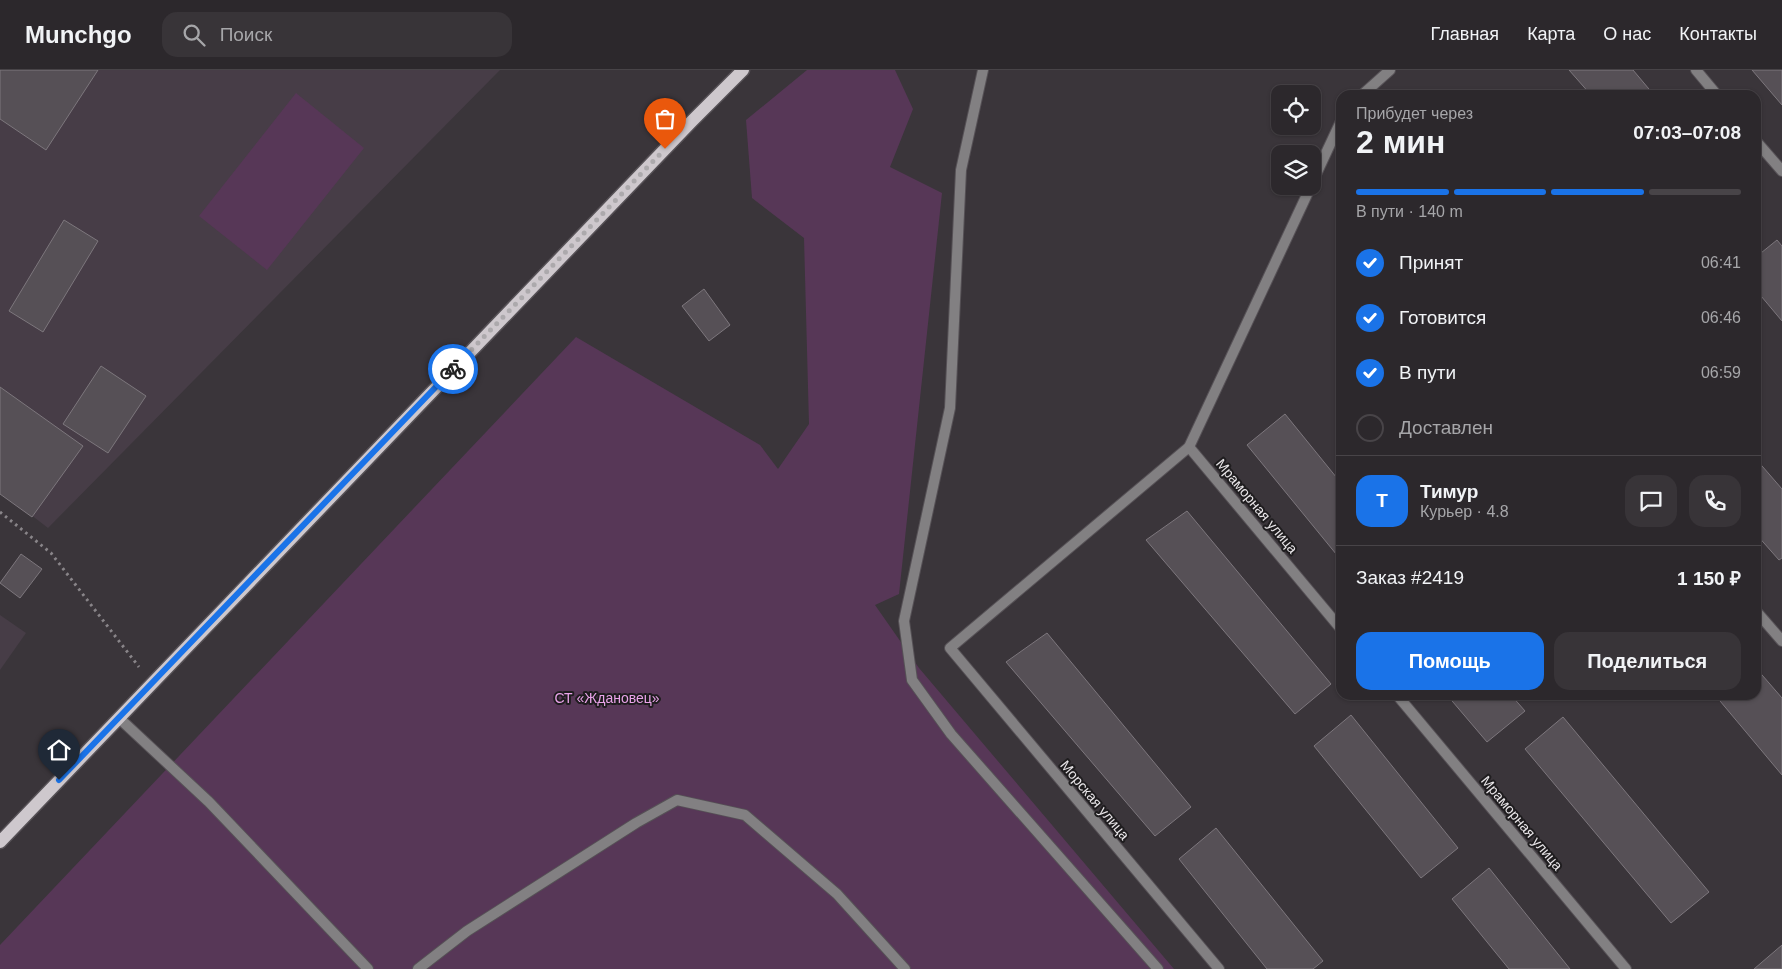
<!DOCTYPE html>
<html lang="ru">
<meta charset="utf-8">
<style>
body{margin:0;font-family:Arial,sans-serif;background:#383438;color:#f1f3f6;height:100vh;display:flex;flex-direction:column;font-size:19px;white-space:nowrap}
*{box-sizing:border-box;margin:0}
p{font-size:16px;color:#a6a6a9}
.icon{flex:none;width:28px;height:28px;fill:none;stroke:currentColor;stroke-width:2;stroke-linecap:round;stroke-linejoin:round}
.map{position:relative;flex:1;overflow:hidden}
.details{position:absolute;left:1336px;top:20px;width:425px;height:610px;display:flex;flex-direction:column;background:#2c282c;border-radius:15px;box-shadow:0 1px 4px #0004,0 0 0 1px #484448}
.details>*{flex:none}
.tools{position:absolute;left:1271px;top:15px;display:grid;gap:10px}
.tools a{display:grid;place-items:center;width:50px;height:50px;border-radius:10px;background:#2c282c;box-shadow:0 1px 4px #0004,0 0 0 1px #484448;font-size:25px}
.pin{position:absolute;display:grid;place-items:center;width:42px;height:42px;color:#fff;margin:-51px -21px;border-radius:50% 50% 50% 0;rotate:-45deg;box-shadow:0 0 5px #0007}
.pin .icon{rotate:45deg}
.courier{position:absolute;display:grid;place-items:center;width:50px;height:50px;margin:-25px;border:4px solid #1a73e8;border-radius:50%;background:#fff;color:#222;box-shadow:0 1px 6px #0007}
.head em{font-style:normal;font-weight:600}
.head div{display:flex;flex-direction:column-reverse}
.head{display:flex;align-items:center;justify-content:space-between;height:85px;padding:0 20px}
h1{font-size:32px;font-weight:600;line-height:38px}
.bar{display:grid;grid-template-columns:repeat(4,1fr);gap:8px 5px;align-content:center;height:60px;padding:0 20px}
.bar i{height:6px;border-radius:4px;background:#484448}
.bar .active{background:#1a73e8}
.bar p{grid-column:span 4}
.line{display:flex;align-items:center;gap:12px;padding:0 20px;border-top:1px solid #484448}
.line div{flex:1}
.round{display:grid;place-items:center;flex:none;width:52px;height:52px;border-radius:15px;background:#383438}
ol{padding:0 20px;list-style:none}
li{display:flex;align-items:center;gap:15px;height:55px}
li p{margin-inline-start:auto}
li .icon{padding:5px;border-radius:50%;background:#1a73e8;color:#fff;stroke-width:4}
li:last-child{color:#a6a6a9}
li i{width:28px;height:28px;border:2px solid #484448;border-radius:50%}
.action{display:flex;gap:10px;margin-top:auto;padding:10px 20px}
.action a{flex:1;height:58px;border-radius:15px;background:#1a73e8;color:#fff;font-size:20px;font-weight:600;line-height:58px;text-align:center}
.action a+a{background:#383438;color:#f1f3f6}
header{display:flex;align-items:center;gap:30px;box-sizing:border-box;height:70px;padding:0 25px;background:#2c282c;border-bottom:1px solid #484448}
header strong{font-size:24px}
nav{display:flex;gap:28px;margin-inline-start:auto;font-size:18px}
.search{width:350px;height:45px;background:#383438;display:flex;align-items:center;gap:12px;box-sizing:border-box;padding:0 18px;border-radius:15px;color:#a6a6a9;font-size:19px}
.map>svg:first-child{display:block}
.built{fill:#473d47}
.green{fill:#573757}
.building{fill:#565056;stroke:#7d777d}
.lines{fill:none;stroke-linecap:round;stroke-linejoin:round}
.service-casing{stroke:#565156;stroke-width:12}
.minor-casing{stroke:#565156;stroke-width:12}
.primary-casing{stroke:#565156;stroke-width:15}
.path{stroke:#898589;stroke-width:3;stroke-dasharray:2.5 4;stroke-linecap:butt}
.service{stroke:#828082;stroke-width:10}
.minor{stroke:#828082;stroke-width:10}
.primary{stroke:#cec8cd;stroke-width:12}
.done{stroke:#aca9ac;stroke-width:5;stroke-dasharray:0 9}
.route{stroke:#1a73e8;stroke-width:6}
.labels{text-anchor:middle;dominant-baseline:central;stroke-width:4;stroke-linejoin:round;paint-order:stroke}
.street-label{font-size:14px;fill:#eae7ea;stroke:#1f1d1f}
.park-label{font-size:14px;fill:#e9a3e9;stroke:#1f1d1f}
</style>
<header>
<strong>Munchgo</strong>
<div class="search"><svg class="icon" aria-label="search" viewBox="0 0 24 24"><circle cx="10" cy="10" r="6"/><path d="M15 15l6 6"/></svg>Поиск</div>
<nav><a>Главная</a><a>Карта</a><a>О нас</a><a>Контакты</a></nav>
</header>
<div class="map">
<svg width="1782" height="899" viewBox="0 0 1782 899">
<rect width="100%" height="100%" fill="#3a353a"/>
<!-- built -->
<g class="built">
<path d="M0,0H500L48,458L0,421Z"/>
<path d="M0,545L26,563L0,600Z"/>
</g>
<!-- green -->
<g class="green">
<path d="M807,0H895L913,39L890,97L942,123L899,524L875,535L919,598L1174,899H0V875L576,267L760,375L778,399L809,354L804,168L752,128L746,50Z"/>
<path d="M296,23L364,78L267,200L199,146Z"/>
</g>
<!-- building -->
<g class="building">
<path d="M0,0H98L46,80L0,49Z"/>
<path d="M1569,0H1633L1654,25H1591Z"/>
<path d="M1752,0H1782V35Z"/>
<path d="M64,150L98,171L43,262L9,241Z"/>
<path d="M1777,170L1782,176V251L1756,220V187Z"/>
<path d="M704,219L730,255L709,271L682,236Z"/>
<path d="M101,296L146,326L108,383L63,354Z"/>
<path d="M0,317L83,376L32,447L0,424Z"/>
<path d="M1285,344L1341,413V490L1247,375Z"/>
<path d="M1756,389L1782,419V488L1779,490L1756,464Z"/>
<path d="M1187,441L1331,614L1295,644L1146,470Z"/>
<path d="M21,484L42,499L20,528L0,513Z"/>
<path d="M1047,563L1191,737L1155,766L1006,592Z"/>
<path d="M1756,598L1782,628V705L1715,625H1756Z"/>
<path d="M1447,625H1511L1525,641L1487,672Z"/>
<path d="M1351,645L1458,778L1421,808L1314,676Z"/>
<path d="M1563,647L1709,822L1671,853L1525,679Z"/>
<path d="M1216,758L1323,891L1313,899H1267L1179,789Z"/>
<path d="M1489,798L1570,899H1509L1452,829Z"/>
<path d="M1782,875V899H1754Z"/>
</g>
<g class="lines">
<defs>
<g id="service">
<path d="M983,0L961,100L950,338L904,551L912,610L951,664L1158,899"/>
<path d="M119,648L209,732L368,899"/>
<path d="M418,899L467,861L636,753L677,730L745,745L837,824L905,899"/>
</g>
<g id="minor">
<path d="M1696,0L1717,25"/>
<path d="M1362,25L1390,0"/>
<path d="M1756,71L1782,101"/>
<path d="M1312,113L1341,51"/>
<path d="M1189,377L1341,559"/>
<path d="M1756,541L1782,571"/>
<path d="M1397,625L1626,899"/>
<path d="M1219,899L950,578L1189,377L1311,116"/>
</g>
<path id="primary" d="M0,772L692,51L743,0"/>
</defs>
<!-- service casing -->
<use href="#service" class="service-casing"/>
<!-- minor casing -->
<use href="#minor" class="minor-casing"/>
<!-- primary casing -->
<use href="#primary" class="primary-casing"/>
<!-- path -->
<path class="path" d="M0,442L51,483L139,597"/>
<!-- service -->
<use href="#service" class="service"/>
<!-- minor -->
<use href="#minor" class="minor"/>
<!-- primary -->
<use href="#primary" class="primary"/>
</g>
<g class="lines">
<!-- done -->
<path class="done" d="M453,299L665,79"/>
<!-- route -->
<path class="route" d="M59,710L453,299"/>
</g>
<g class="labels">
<!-- street labels -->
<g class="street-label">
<text transform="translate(1257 436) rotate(50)">Мраморная улица</text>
<text transform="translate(1095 730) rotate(50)">Морская улица</text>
<text transform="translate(1522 753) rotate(50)">Мраморная улица</text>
</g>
<!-- park labels -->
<g class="park-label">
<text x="607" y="628">СТ «Ждановец»</text>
</g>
</g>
</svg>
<div class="tools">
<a><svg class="icon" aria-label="locate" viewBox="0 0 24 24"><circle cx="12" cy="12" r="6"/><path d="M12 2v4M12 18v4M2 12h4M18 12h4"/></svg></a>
<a><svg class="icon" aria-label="layers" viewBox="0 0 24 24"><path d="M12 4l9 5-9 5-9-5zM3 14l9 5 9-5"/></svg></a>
</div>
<div class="pin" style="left:665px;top:79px;background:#ea580c"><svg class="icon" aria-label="bag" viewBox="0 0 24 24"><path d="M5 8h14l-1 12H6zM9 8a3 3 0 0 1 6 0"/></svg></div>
<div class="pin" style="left:59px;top:710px;background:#1f2937"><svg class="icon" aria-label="home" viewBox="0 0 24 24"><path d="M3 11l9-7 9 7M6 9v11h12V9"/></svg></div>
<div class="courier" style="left:453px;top:299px"><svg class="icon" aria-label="bike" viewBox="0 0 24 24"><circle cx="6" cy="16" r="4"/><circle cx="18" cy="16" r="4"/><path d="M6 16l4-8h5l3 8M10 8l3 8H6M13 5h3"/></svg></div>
<section class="details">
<div class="head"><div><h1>2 мин</h1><p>Прибудет через</p></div><em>07:03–07:08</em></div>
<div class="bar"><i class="active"></i><i class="active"></i><i class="active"></i><i></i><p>В пути · 140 m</p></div>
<ol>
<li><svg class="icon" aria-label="check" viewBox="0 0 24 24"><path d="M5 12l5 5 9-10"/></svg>Принят<p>06:41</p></li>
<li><svg class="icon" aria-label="check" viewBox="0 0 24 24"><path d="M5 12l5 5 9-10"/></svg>Готовится<p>06:46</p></li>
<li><svg class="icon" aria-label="check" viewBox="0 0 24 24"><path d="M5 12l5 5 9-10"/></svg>В пути<p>06:59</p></li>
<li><i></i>Доставлен</li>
</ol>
<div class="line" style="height:90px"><b class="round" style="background:#1a73e8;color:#fff">Т</b><div><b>Тимур</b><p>Курьер · 4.8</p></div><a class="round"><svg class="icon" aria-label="chat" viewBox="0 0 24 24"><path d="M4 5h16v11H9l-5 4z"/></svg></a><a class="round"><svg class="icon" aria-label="phone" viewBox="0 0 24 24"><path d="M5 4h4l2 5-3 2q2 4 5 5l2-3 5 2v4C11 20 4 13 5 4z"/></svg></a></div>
<div class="line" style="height:65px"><div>Заказ #2419</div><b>1 150 ₽</b></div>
<div class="action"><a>Помощь</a><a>Поделиться</a></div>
</section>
</div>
